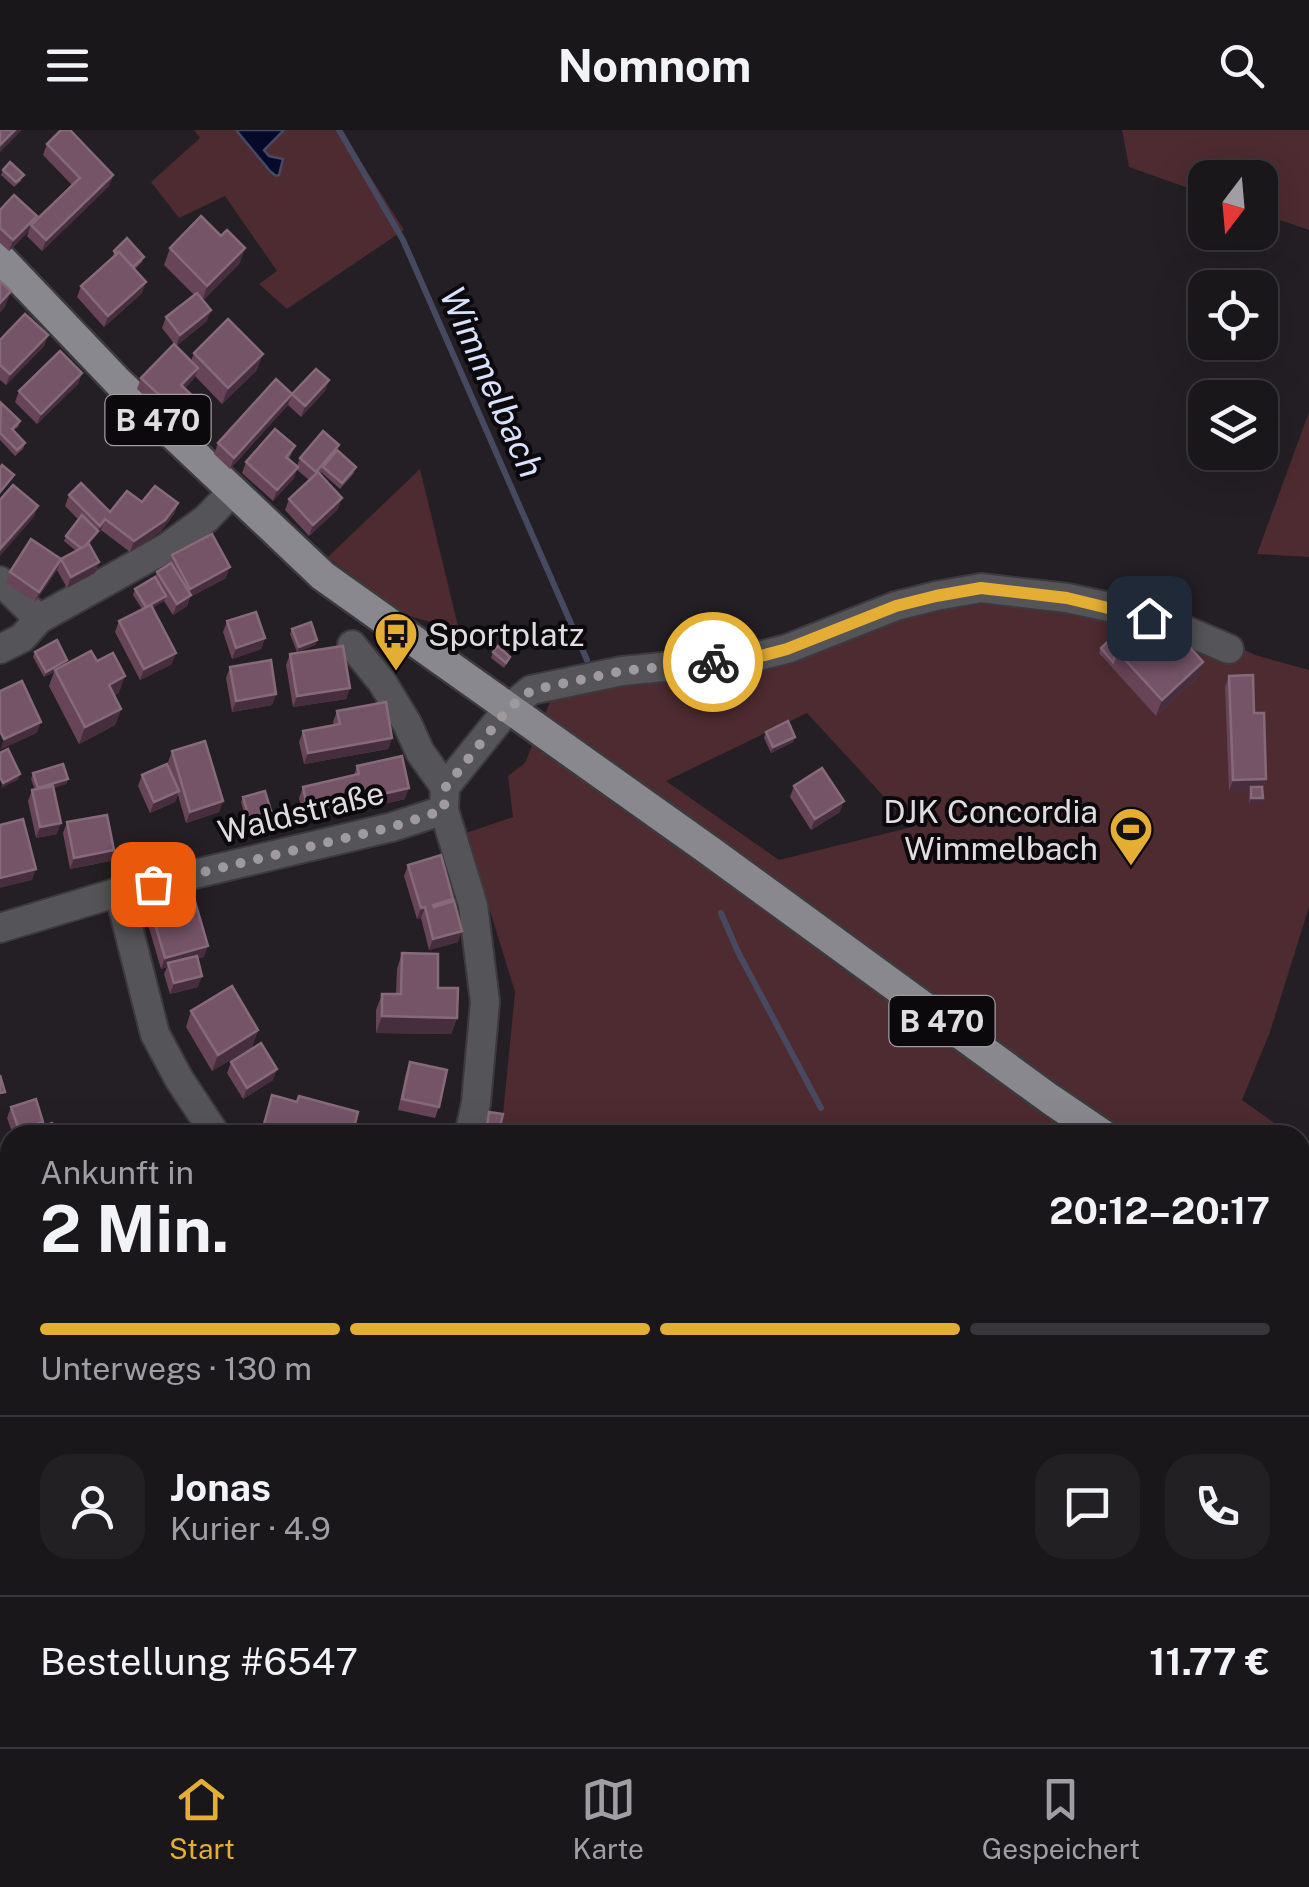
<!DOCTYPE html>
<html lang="de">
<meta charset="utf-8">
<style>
body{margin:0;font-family:"Public Sans",sans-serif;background:#232024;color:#f1f3f6;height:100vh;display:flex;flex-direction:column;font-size:38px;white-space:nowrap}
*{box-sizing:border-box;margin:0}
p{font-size:32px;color:#9f9fa3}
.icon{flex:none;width:55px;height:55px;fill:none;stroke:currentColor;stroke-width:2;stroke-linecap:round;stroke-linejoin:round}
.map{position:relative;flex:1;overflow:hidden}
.details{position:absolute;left:0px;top:995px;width:1310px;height:622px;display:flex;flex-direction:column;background:#1a171b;border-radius:30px 30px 0 0;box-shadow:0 10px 40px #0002,0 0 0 2px #38363a}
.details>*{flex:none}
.needle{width:65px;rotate:196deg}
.tools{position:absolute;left:1188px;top:30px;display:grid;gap:20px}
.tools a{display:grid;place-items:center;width:90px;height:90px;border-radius:20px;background:#1a171b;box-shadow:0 10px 40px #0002,0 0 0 2px #38363a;font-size:50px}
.pin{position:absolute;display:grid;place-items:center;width:85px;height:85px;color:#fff;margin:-42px;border-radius:20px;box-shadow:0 5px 15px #0006}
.courier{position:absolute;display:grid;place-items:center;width:100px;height:100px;margin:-50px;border:8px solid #e4ae35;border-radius:50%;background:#fff;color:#222;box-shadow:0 2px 12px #0007}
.head em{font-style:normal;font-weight:700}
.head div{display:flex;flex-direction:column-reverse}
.head{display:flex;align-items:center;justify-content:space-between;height:170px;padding:0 40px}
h1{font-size:65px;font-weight:700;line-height:75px}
.bar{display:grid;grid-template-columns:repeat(4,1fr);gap:15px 10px;align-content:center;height:120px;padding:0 40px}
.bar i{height:12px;border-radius:8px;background:#38363a}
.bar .current{background:#e4ae35}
.bar p{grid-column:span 4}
.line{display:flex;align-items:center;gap:25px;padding:0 40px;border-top:2px solid #38363a}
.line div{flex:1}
.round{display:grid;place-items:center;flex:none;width:105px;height:105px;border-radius:30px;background:#232024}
header{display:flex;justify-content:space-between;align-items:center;height:130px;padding:0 40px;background:#1a171b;font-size:45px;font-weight:700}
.tab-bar{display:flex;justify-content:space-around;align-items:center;height:140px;border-top:2px solid #38363a;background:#1a171b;font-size:28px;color:#9f9fa3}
.tab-bar a{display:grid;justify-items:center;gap:5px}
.tab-bar .current{color:#e4ae35}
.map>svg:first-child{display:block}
.green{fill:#4d2b30;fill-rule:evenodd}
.water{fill:#060a2a;stroke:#474961;stroke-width:2.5}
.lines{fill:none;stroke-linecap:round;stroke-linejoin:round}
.stream{stroke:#474961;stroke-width:6}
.minor-casing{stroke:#3d3a3e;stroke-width:32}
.major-casing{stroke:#3d3a3e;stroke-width:35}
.minor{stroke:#555458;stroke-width:28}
.major{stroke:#8a888f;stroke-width:30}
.wall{fill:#684459}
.shaded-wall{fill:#472e3e}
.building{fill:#755468;stroke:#866a7a;stroke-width:2.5}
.done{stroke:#9e9a9e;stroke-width:10;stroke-dasharray:0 18}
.route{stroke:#e4ae35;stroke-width:12}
.labels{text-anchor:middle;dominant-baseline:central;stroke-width:8;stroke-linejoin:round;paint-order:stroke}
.shield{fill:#0b090c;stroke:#a09da0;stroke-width:2.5}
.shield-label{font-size:30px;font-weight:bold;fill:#e0dde0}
.poi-label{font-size:32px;fill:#e0dde0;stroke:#0b090c;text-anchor:start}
.street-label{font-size:32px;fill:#e0dde0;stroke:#0b090c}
.water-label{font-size:35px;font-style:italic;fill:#d9e1fc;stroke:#0b090c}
</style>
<header><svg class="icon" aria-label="menu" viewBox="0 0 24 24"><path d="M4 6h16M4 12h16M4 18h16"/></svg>Nomnom<svg class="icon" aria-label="search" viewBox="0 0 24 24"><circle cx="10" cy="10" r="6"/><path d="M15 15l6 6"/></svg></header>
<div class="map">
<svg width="1309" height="1617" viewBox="0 0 1309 1617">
<rect width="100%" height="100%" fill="#231f24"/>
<!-- green -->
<g class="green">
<path d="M194,0H341L404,100L287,179L259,154L277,141L225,66L179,88L151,52L200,8Z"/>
<path d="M1122,0H1309V100L1260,83V48H1205V64L1129,37Z"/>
<path d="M1309,282V427L1257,424Z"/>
<path d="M420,339L459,500L402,484L328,427Z"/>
<path d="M922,458L1187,491L1255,525L1309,540V777L1270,902L1242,970L1291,1005H501L515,862L466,703L513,687L508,646L525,633L550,572L523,550L752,520ZM807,583L912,697L779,730L666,651Z"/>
<path d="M1300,1012L1309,1018V1617H943L950,1608H1300Z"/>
<path d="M0,1352L10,1358V1608H296L294,1617H0Z"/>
<path d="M400,1608H628L631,1617H399Z"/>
</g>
<!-- water -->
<path class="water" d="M236,0H284L264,20L269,26L283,29L279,45L276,46L270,41Z"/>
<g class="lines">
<!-- stream -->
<g class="stream">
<path d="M339,0L403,110L587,530"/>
<path d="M721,783L738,822L821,978"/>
<path d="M621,1608L624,1617"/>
</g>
<defs>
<g id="minor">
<path d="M0,451L39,489"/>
<path d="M352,515L382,552L407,593L420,622L445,657"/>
<path d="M0,519L22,508L39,489L166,418L206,389L232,362"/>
<path d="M119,762L155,904L179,949L216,1005"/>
<path d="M0,798L119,762L392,697L444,680"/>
<path d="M469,1005L476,973L485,872L473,775L444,680L445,657L508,579L531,560L622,541L746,529L787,519L896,476L936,466L981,458L1067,468L1123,480L1175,496L1229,519"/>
<path d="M0,1225L10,1233"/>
<path d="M391,1617V1608"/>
</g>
<g id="major">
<path d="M0,128L119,253L323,446L710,721L1050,969L1103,1005"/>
<path d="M1300,1136L1309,1142"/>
</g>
</defs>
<!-- minor casing -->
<use href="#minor" class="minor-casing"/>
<!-- major casing -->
<use href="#major" class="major-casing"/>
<!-- minor -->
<use href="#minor" class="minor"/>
<!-- major -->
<use href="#major" class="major"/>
</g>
<!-- wall -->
<g class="wall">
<path d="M47,14L113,45L109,56L42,121L27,106L29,101L9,121L0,113V80L35,92L72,55L43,25Z"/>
<path d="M3,40L22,50L14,57L1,45Z"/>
<path d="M221,106L245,118L239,134L203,170L207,191L176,216L162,198L166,187L194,165L164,135L170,118Z"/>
<path d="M114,121L144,127L142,132L135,139L142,163L104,197L77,167L81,156L113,127Z"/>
<path d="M48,205L44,216L6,255L0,250V210Z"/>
<path d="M194,223L257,240L222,274L195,246L185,258L204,301L193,312L137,259L141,248L191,231Z"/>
<path d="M82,243L78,254L37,294L15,272L19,261Z"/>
<path d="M329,250L325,261L301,287L288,275L230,339L214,324L218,313L292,264Z"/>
<path d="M0,274L20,291L18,297L13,301L25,313L23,319L15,326L0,310Z"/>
<path d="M339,315L337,320L354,343L340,359L321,342L320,344L338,379L309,406L285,380L289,369L309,350L296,339L294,348L273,371L242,343L246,332L295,316L289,329L297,336L300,328Z"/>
<path d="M69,365L110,382L142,372L178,373L174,384L161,401L130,422L101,400L89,414L99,432L95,443L67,458L57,440L61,429L76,421L64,411L66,406L79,390L65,376Z"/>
<path d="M172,425L226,448L190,467L187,476L173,485L164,471L152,478L172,534L140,550L115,502L119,491L142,479L133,465L135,459L155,447L157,442L168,435Z"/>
<path d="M61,429L57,440L35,472L6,453L10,442Z"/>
<path d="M227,491L265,508L261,519L232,529L223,502Z"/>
<path d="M292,499L317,510L315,515L297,522L290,504Z"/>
<path d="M1128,511L1197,548L1156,586L1099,523L1101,518Z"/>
<path d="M35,522L67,530L66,534L97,531L119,563L114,565L121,579L115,595L79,614L49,556L54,542L44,547L33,527Z"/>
<path d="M493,522L510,527L504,538L491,528Z"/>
<path d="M290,524L350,558L346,569L293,577L286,535Z"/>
<path d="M230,537L276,564L272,575L232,582L226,548Z"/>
<path d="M1229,546L1254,583L1266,649L1263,659V668L1261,674H1249L1250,661H1229L1225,557Z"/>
<path d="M337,581L392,608L388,619L304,634L299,612L303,601L334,595L333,592Z"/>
<path d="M766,602L795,607L793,612L771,623L764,608Z"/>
<path d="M172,621L223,671L219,682L186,693L178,665L175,672L150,683L138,656L142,645L171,643L168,632Z"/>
<path d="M357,636L405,669L304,692L299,668L303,657L354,645Z"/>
<path d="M33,643L68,649L66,654L53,658L57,704L36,708L28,671L32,660H35L31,649Z"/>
<path d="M794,656L840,682L811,700L790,667Z"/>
<path d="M243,667L271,681L269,687L247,693L241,672Z"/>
<path d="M67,692L114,720L110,731L70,739L63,703Z"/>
<path d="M408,735L453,769L458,812L429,820L421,788L417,789L404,746Z"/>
<path d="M151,780L204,827L198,828V857L170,864L164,844L167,837L161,839L147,791Z"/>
<path d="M402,823L457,888L451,904L376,903V880L382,864H396L397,839Z"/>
<path d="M191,881L258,900L252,917L212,941L186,897Z"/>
<path d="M231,932L273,950L243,969L227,943Z"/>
<path d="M410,932L439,977L435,988L398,980L406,943Z"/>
<path d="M272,965L352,1005H259Z"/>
<path d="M11,977L43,992L42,996L13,1005L7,988Z"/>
<path d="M489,982L500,997L498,1005H482Z"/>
</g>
<!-- shaded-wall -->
<g class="shaded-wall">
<path d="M15,0H22L0,22V15Z"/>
<path d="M113,45L109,56L42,121L46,110Z"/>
<path d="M37,86L33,96L31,95L29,101L9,121L13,110Z"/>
<path d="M245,118L239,134L202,172L207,156Z"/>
<path d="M146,152L142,163L104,197L108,186Z"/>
<path d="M11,161L5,177L0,183V173Z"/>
<path d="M211,180L207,191L176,216L180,205Z"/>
<path d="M48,205L44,216L6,255L10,244Z"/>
<path d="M263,224L257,240L222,274L228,258Z"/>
<path d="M198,238L194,249L177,266L181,255Z"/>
<path d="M82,243L78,254L37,294L41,284Z"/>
<path d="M329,250L325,261L301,287L305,276Z"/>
<path d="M292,264L288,275L230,339L234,328Z"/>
<path d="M204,277L200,288L187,299L189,293Z"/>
<path d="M298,337L294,348L273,371L277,360Z"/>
<path d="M342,368L338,379L309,406L313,395Z"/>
<path d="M178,373L174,384L161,401L130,422L134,411Z"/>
<path d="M38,376L34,387L0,426V419Z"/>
<path d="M105,389L101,400L80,425L82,419L98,401L100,396Z"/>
<path d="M61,429L57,440L35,472L39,462Z"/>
<path d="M99,432L95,443L67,458L71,447Z"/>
<path d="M230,437L226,448L190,467L187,476L173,485L177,474L187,468L190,459Z"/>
<path d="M166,466L164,471L144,483L146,477Z"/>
<path d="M265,508L261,519L232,529L236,518Z"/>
<path d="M317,510L315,515L297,522L299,517Z"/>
<path d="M176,523L172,534L140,550L144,539Z"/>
<path d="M67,530L65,536L44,547L46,542Z"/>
<path d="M1203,532L1197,548L1156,586L1162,570Z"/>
<path d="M125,546L119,563L103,571L109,555Z"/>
<path d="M350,558L346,569L293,577L297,566Z"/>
<path d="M276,564L272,575L232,582L236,571Z"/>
<path d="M121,579L115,595L79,614L85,597Z"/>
<path d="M41,592L37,603L0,620L4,609Z"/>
<path d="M795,607L793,612L771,623L773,617Z"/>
<path d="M392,608L388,619L304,634L308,623Z"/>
<path d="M20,644L18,650L1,658L3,653Z"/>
<path d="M68,649L66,654L36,663L38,658Z"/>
<path d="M1266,649L1262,660L1251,657L1250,661H1229L1233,650Z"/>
<path d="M409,658L405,669L304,692L308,681Z"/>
<path d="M179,661L175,672L150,683L154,672Z"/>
<path d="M1251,668H1263L1261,674H1249Z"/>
<path d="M223,671L219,682L186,693L190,682Z"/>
<path d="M844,671L840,682L811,700L815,689Z"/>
<path d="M271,681L269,687L247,693L249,688Z"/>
<path d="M61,693L57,704L36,708L40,697Z"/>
<path d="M114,720L110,731L70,739L74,728Z"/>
<path d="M36,739L32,750L0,758V748Z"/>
<path d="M425,777L421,788L417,789L421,778Z"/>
<path d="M462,801L458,812L429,820L433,809Z"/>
<path d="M208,816L204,827L169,837L168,833L167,837L161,839L165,828Z"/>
<path d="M202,846L198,857L170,864L174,853Z"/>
<path d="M382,886L457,888L451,904L376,903Z"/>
<path d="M258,900L252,917L212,941L218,925Z"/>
<path d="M277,939L273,950L243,969L247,958Z"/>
<path d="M43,992L39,1003L17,1005L19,1000Z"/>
<path d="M10,1300V1305L0,1319V1314Z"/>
</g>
<!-- building -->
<g class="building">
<path d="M0,0H15L0,15Z"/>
<path d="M61,0H70L113,45L46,110L31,95L80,48L47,14Z"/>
<path d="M10,32L24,45L16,52L3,40Z"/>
<path d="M14,65L37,86L13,110L0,98V80Z"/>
<path d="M201,86L221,106L227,100L245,118L207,156L170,118Z"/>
<path d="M127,108L144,127L133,137L119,122L116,124L114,121Z"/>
<path d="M119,122L146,152L108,186L81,156Z"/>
<path d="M0,151L11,161L0,173Z"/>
<path d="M197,163L211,180L180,205L166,187Z"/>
<path d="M25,184L48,205L10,244L0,235V210Z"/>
<path d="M228,189L263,224L228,258L194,223Z"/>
<path d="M174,214L198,238L181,255L204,277L189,293L141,248Z"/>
<path d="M60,221L82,243L41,284L19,261Z"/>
<path d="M316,239L329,250L305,276L292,264L234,328L218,313L276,249L292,264Z"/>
<path d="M1,273L20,291L12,299L25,313L17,320L0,303Z"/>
<path d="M198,287L206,295L195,306L187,299Z"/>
<path d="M275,299L295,316L286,327L298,337L277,360L246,332Z"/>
<path d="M323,301L339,315L316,342L300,328Z"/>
<path d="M337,320L356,337L342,353L323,337Z"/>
<path d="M2,335L14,345L0,362V338Z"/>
<path d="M318,342L342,368L313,395L289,369Z"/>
<path d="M81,353L110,382L127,361L142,372L155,356L178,373L165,390L134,411L105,389L100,396L69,365Z"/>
<path d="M13,355L38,376L0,419V370Z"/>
<path d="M82,385L98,401L84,417L81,418L66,406Z"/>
<path d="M212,404L230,437L190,459L172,425Z"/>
<path d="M31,409L61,429L39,462L10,442Z"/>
<path d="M89,414L99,432L71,447L61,429Z"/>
<path d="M171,433L191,465L177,474L157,442Z"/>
<path d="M155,447L166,466L146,477L135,459Z"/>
<path d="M151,475L176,523L144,539L119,491Z"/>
<path d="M256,482L265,508L236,518L227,491Z"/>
<path d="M311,492L317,510L299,517L292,499Z"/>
<path d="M1147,494L1166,515L1178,504L1203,532L1162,570L1117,521Z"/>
<path d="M1119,501L1128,511L1117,521L1113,532L1101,518Z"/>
<path d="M57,510L67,530L46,542L35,522Z"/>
<path d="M343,516L350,558L297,566L290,524Z"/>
<path d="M498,516L510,527L506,533L493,522Z"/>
<path d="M91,521L97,531L113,523L125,546L109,555L121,579L85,597L55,540Z"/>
<path d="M271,530L276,564L236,571L230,537Z"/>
<path d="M1253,545L1254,583H1264L1266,649L1233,650L1229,546Z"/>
<path d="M22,551L41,592L4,609L0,601V561Z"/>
<path d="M386,572L392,608L308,623L303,601L340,594L337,581Z"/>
<path d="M788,591L795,607L773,617L766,602Z"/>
<path d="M205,611L223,671L190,682L172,621Z"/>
<path d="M8,619L20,644L3,653L0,647V623Z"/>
<path d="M402,626L409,658L308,681L303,657L359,644L357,636Z"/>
<path d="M63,634L68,649L38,658L33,643Z"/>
<path d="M167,634L179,661L154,672L142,645Z"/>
<path d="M822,638L844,671L815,689L794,656Z"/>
<path d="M53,656L61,693L40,697L32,660Z"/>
<path d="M1251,657H1262L1263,668H1251Z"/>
<path d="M265,661L271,681L249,688L243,667Z"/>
<path d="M107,685L114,720L74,728L67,692Z"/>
<path d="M23,689L36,739L0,748V695Z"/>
<path d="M441,725L453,769L433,775L434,777L454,771L462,801L433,809L425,777L421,778L408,735Z"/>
<path d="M194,768L208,816L165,828L151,780Z"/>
<path d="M402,823L438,824V858H458L457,888L382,886V864H401Z"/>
<path d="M197,826L202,846L174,853L168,833Z"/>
<path d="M232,856L258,900L218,925L191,881Z"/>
<path d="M261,913L277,939L247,958L231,932Z"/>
<path d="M410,932L447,940L439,977L402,969Z"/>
<path d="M0,945L5,962L0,963Z"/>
<path d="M272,965L297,972L299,966L358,982L352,1005H268V1004L262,1002Z"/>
<path d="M36,969L43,992L19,1000L11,977Z"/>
<path d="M489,982L503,984L500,997L487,995Z"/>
<path d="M52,993L56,1005H15Z"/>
<path d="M0,1275L10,1282V1300L0,1314Z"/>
<path d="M314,1608H344L343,1617H313Z"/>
<path d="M1287,1608H1289L1306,1617H1282Z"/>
</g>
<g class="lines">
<!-- done -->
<path class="done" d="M153,754L392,697L444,680L445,658L508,579L532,560L622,541L713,532"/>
<!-- route -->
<path class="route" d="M713,532L746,530L787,519L896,476L936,466L981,458L1067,468L1149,488"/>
</g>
<!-- icons -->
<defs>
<symbol id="bus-pin" viewBox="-11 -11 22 30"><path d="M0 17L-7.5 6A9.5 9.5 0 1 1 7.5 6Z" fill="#e4ae35" stroke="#0b090c"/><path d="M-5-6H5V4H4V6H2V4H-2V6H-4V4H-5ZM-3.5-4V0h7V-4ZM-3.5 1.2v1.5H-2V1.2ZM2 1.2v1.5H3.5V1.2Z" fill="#111"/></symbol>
<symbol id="stadium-pin" viewBox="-11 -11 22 30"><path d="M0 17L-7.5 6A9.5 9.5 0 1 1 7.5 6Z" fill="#e4ae35" stroke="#0b090c"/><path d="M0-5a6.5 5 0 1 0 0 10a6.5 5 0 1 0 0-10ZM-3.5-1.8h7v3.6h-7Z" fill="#111"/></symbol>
</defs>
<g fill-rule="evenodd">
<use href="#bus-pin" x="371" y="479" width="50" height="68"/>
<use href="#stadium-pin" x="1106" y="674" width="50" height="68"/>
</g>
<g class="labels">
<!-- shield labels -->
<g class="shield">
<rect x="105.5" y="265" width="105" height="50" rx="8"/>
<rect x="889.5" y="866" width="105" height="50" rx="8"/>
</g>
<g class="shield-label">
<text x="158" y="290">B 470</text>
<text x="942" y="891">B 470</text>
</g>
<!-- poi labels -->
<g class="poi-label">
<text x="428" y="504">Sportplatz</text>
<text x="1098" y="681" text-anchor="end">DJK Concordia<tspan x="1098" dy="37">Wimmelbach</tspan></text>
</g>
<!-- street labels -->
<g class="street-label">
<text transform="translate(301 682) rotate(-14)">Waldstraße</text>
</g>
<!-- water labels -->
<g class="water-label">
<text transform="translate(492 252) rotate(66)">Wimmelbach</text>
</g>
</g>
</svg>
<div class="tools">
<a><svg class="needle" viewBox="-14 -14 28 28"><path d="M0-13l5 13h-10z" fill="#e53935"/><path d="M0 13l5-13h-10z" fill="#9f9fa3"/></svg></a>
<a><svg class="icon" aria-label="locate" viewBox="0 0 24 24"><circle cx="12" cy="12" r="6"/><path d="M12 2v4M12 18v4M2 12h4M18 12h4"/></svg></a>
<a><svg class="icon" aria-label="layers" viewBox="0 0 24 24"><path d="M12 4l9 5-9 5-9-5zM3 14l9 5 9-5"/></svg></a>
</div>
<div class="pin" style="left:153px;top:754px;background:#ea580c"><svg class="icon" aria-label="bag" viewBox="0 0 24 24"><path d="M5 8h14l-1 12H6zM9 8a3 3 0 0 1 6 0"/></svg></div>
<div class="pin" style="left:1149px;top:488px;background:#1f2937"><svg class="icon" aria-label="home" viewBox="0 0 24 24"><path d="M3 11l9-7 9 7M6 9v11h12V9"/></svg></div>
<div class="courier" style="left:713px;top:532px"><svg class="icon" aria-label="bike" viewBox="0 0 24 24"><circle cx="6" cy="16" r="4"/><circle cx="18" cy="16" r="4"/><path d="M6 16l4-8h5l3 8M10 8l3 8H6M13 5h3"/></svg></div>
<section class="details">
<div class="head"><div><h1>2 Min.</h1><p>Ankunft in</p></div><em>20:12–20:17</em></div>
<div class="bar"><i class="current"></i><i class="current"></i><i class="current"></i><i></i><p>Unterwegs · 130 m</p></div>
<div class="line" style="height:180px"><a class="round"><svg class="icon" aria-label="person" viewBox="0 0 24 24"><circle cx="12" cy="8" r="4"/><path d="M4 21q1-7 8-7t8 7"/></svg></a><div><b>Jonas</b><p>Kurier · 4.9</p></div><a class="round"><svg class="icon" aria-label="chat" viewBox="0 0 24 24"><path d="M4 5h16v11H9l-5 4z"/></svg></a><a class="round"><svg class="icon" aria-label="phone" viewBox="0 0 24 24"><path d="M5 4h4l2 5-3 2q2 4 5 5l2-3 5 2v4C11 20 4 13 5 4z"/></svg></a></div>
<div class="line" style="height:130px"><div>Bestellung #6547</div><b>11.77 €</b></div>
</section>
</div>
<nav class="tab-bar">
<a class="current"><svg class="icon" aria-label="home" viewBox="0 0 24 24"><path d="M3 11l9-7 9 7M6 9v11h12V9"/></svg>Start</a>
<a><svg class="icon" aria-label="map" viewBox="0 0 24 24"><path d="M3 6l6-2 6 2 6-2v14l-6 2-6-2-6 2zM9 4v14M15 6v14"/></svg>Karte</a>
<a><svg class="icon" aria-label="saved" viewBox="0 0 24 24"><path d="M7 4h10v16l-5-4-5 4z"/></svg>Gespeichert</a>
</nav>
